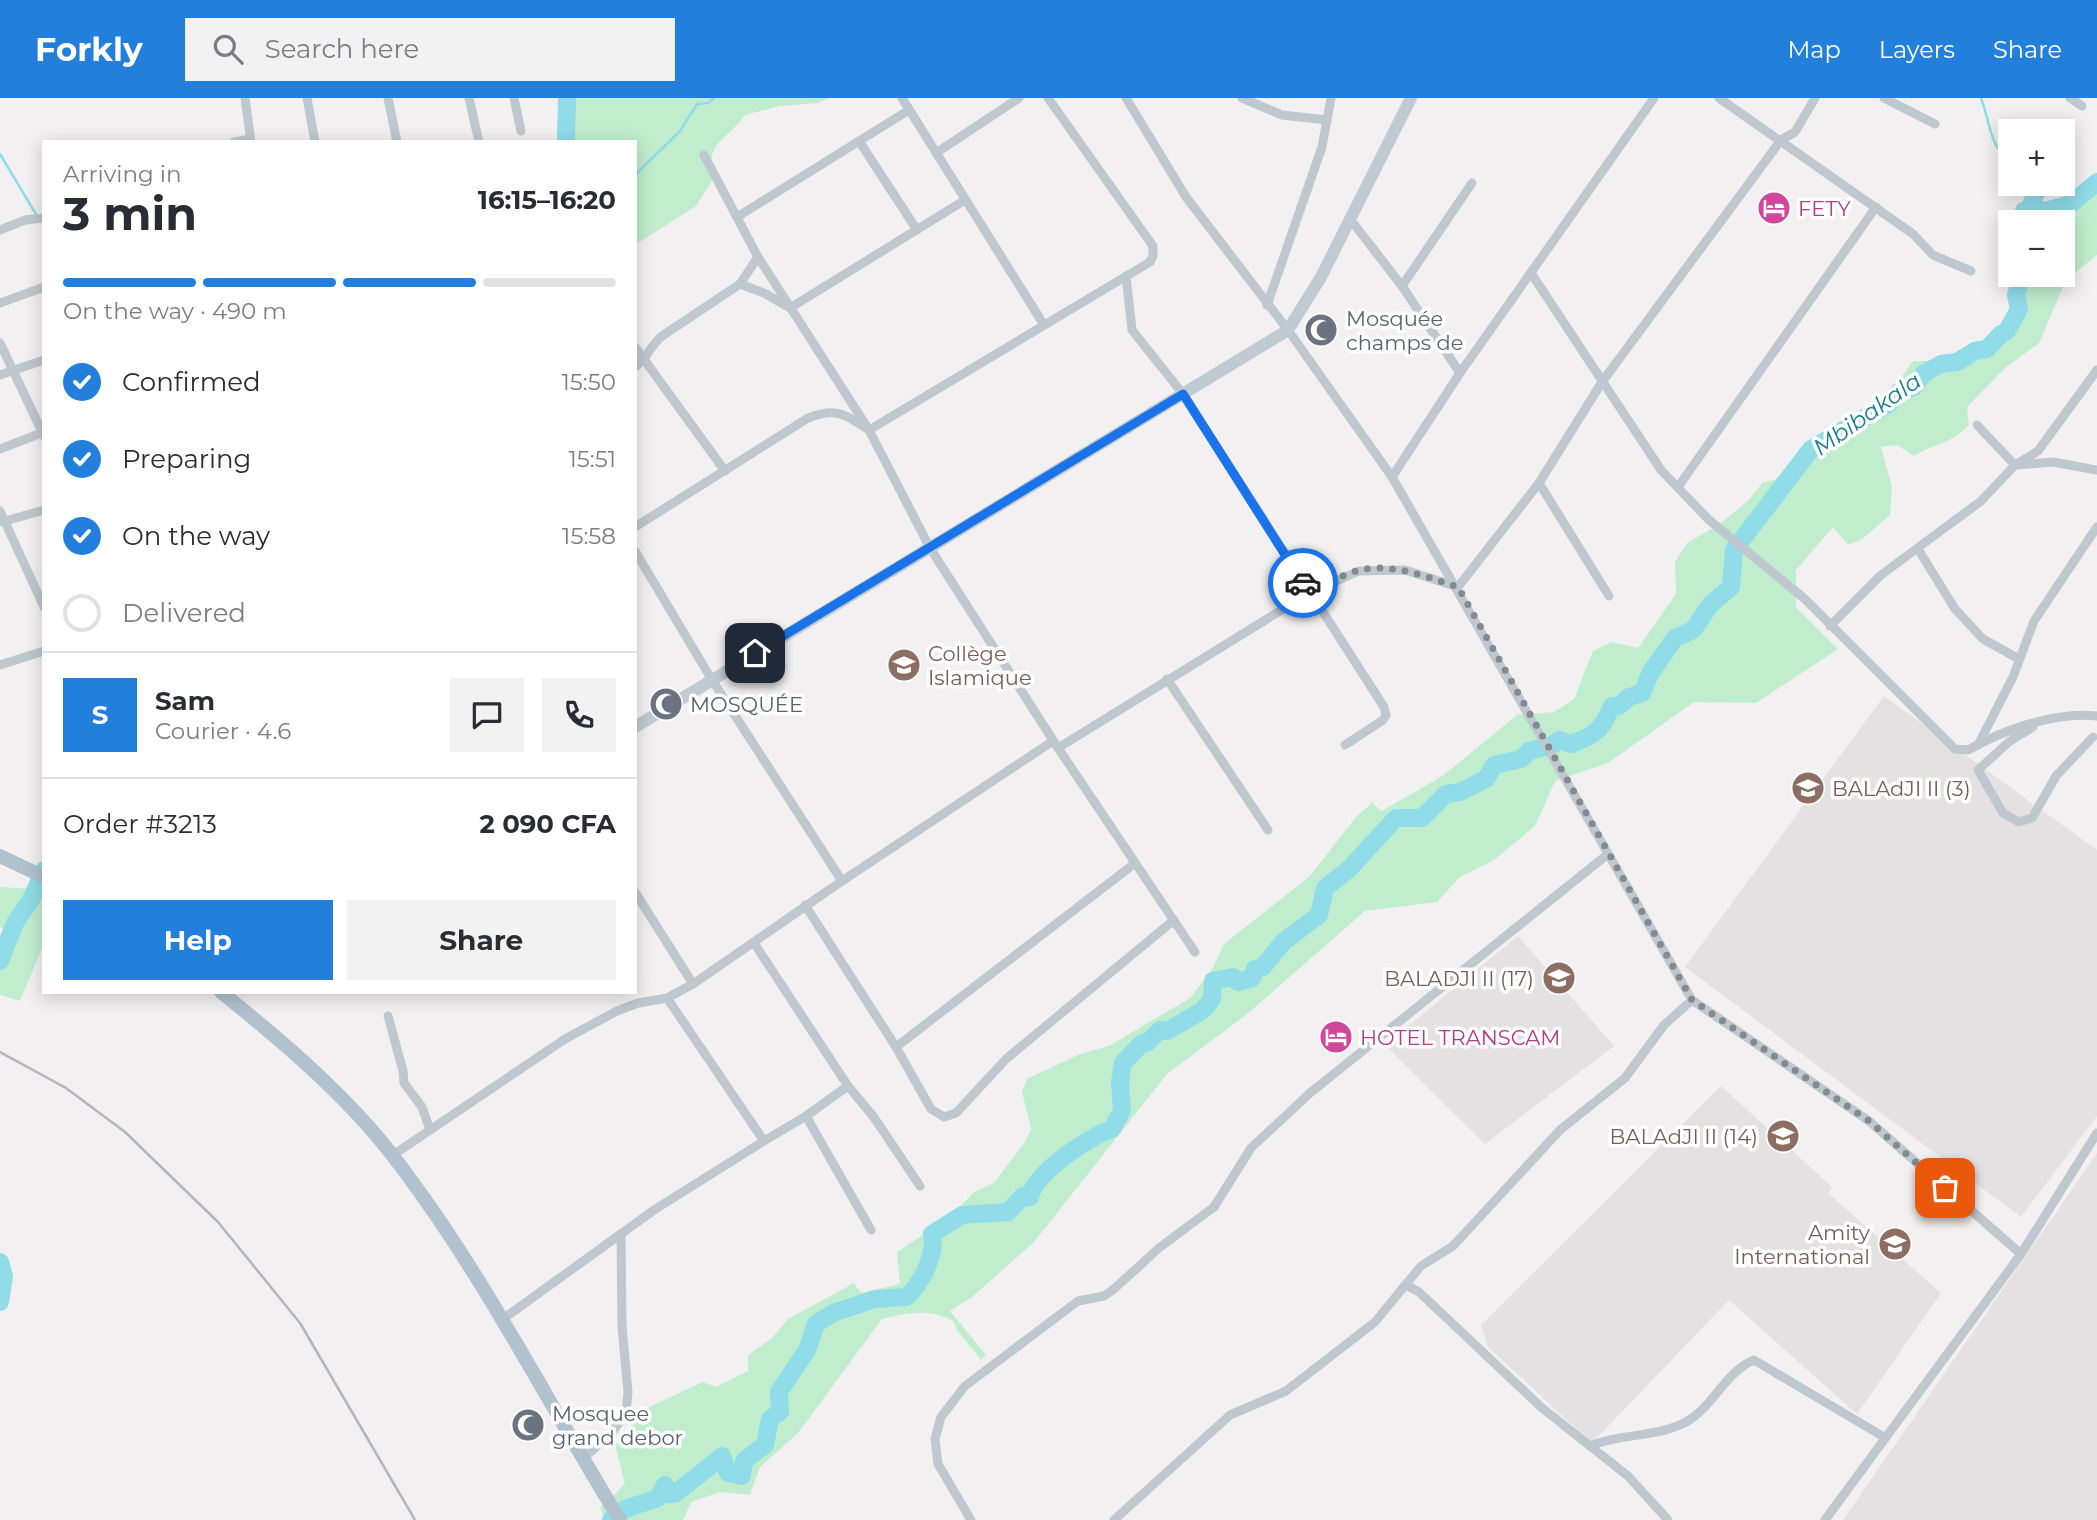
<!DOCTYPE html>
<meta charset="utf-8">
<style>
body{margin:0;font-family:Montserrat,sans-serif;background:#f2f2f3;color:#2b2b33;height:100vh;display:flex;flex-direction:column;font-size:26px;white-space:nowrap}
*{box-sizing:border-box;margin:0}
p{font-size:23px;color:#7c7c81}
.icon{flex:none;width:38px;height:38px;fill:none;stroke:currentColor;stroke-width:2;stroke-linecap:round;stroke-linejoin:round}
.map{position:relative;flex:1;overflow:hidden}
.details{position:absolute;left:42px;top:42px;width:595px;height:854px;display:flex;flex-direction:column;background:#fff;border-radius:0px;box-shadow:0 4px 18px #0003}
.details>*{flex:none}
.controls{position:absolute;left:1998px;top:21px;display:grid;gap:14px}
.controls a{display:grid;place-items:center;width:77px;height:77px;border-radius:0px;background:#fff;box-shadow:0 4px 18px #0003;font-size:35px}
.pin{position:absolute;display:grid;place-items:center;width:60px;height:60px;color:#fff;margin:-30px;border-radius:14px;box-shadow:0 4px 10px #0006}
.courier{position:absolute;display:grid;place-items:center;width:70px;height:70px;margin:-35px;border:5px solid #1a73e8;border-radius:50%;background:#fff;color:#222;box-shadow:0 2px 9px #0007}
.summary em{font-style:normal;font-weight:700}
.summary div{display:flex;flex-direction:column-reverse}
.summary{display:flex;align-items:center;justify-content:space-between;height:119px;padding:0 21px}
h1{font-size:46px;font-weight:700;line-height:52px}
.bar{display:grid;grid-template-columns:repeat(4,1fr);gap:10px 7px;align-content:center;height:84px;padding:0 21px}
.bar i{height:9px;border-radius:5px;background:#e1e1e2}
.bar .on{background:#227fdb}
.bar p{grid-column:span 4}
.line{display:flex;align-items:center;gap:18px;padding:0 21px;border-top:2px solid #e1e1e2}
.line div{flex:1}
.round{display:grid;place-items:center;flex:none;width:74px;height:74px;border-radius:0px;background:#f2f2f3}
ol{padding:0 21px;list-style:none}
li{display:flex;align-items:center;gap:21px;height:77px}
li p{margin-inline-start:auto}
li .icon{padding:7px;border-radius:50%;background:#227fdb;color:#fff;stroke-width:4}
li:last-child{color:#7c7c81}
li i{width:38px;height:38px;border:4px solid #e1e1e2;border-radius:50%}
.action{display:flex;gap:14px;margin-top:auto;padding:14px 21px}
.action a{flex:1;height:80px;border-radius:0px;background:#227fdb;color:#fff;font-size:28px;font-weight:700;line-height:80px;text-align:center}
.action a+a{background:#f2f2f3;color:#2b2b33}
header{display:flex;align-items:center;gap:42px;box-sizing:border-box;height:98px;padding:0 35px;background:#227fdb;color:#fff}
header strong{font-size:33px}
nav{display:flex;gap:38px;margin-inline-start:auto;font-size:24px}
.search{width:490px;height:63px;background:#f2f2f3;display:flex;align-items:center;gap:18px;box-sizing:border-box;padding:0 24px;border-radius:0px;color:#7c7c81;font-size:26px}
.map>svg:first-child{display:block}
.education{fill:#e3e1e2}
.green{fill:#c1edcf}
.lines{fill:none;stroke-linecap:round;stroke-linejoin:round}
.stream{stroke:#90dce8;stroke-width:2.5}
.river{stroke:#90dce8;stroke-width:18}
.street{stroke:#bfc8ce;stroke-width:9}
.secondary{stroke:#bfcad3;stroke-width:12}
.primary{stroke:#b1c1cd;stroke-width:14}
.rail{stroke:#b2b6ba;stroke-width:2.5}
.done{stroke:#848b90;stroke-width:7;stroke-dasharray:0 12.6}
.route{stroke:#1a73e8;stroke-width:9}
.labels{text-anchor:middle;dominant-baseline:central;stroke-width:7;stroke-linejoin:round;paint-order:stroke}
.hotel-label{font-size:21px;fill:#b23c85;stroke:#fff;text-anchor:start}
.worship-label{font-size:21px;fill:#5b616d;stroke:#fff;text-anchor:start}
.education-label{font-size:21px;fill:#785e54;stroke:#fff;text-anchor:end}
.water-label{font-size:23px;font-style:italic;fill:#137d8f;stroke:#fff}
</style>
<header>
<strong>Forkly</strong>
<div class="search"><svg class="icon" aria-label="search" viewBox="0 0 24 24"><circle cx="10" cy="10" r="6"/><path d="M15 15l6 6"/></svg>Search here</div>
<nav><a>Map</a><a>Layers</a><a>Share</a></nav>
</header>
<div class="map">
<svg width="2097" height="1422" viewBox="0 0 2097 1422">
<rect width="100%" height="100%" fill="#f2f0f0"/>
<!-- education -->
<g class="education">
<path d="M1884,598L2097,752V1018L2021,1119L1685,869Z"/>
<path d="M1518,838L1614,948L1485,1046L1385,947Z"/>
<path d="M1721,988L1832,1089L1828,1095L1941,1195L1857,1316L1729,1202L1592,1345L1488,1249L1481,1227Z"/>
<path d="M2097,1055V1422H1843Z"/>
</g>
<!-- green -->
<g class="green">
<path d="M560,0H830L818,5L780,8L745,17C725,45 705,43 713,81L696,108L635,147V44H564L566,33Z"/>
<path d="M2097,78V157L2066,182L2039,245L2005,270L1967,309L1969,327C1951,346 1937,344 1914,358L1897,347L1881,349L1892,389L1890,417L1862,441L1848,447L1833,429L1796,472V509L1838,551L1756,605L1694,604L1608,665L1555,683L1535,728L1494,762L1460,779L1437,804L1365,813L1246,917L1167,976L1034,1144L972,1199L950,1213L986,1257L981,1262L957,1232L953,1223C928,1210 909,1215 882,1221L798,1335L760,1369L750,1397L720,1394L691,1404L683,1422H606L600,1410L625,1386L615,1347L649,1309L703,1284L716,1289L748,1273V1257L773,1239L788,1221L854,1185L861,1195L900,1186L897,1154L950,1119L974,1094L994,1085L1025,1044L1031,1031L1022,994L1027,981L1080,956L1109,948L1190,900L1213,870L1224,846L1310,778L1356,719L1372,705L1382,713L1444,677L1517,617L1554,614L1574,601L1593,553L1612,544L1638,550L1676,496L1675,464L1687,445L1720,426L1750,401L1762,385L1791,377L1809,346L1885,302L1913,263H1954L2003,247L2016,206L2021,177H2063V124H2040L2055,104L2086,91Z"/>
<path d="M44,775V845L20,903L0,897V863L5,834L0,828V789L33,791Z"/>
</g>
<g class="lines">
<!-- stream -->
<g class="stream">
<path d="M1981,0C1987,14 1990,40 1998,50L2011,47"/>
<path d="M0,56L37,118"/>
<path d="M635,77L680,33L697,6L708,5L714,0"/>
</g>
<!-- river -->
<g class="river">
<path d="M566,44L567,0"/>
<path d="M2029,111L2040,86"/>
<path d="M2021,124L2024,113L2049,112L2071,106L2097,84"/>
<path d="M0,863L15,825L32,800L44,772"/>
<path d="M0,1164L4,1178L0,1204"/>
<path d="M611,1422L625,1411L658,1400L665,1387L669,1396H674C691,1383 706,1372 722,1358L728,1375L742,1378L744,1363L765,1347L770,1321L780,1314L779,1294L807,1252L816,1226L833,1215L875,1201L907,1199C922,1184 936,1157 932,1136L962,1117L1008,1114L1023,1098L1030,1099C1034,1075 1090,1038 1112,1031L1122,1012L1120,984L1123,965L1141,946L1148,944L1160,932L1167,933L1203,912L1212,901L1213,883L1233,879L1238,884L1252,880L1255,871L1263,869L1283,844L1319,817L1325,790L1349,771L1396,720H1422L1446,696L1460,694L1486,681L1494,667L1521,661L1529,653L1552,647L1559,642L1571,646C1599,636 1601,631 1612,608H1619L1629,599L1642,595L1651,574L1675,540L1693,532L1711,506L1731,489L1734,452L1811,351L1890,305L1899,294L1914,289L1923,276L1941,266L1957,264L1975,253L1987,251L2001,236L2007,233L2019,211L2016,197L2022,177"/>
</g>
<!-- street -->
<g class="street">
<path d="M245,0L251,44"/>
<path d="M307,0L315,44"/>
<path d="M388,0L397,44"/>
<path d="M469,0L479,44"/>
<path d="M514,0L521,33"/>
<path d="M902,0L1044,227"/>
<path d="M1126,0L1186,99L1288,232L1392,379L1692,902L1869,1023L2021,1156"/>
<path d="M1242,0L1282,17L1327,22"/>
<path d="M1719,0L1913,136L1933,157L1971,173"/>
<path d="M1884,0L1935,26"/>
<path d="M2070,0L2082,8"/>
<path d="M859,43L917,132"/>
<path d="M234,44L250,41"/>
<path d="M936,55L1019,0"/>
<path d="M704,57L758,159L869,332L930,450L1058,650L1195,854"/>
<path d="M737,119L909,12"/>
<path d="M1350,121L1402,188L1460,275"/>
<path d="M0,132L25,122L44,120"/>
<path d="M1531,175L1661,372L1708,421L1806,502L1955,651L1968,652C2003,632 2056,613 2097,618"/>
<path d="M1126,178L1132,232L1183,296L1384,609L1386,617L1383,622L1345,647"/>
<path d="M740,186L764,195L790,210L965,102"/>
<path d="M1402,188L1472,85"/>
<path d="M0,205L44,189"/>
<path d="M1267,207L1322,49L1331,0"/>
<path d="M0,245L44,338"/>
<path d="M635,249L725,373"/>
<path d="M635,269C647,261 650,248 662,238L740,186L758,159"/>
<path d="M0,277L44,262"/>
<path d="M1977,327L2015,367L2053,364L2097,372"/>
<path d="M0,351L44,334"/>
<path d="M1392,379L1460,275L1654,0"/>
<path d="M1539,385L1609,498"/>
<path d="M1678,389L1876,109"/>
<path d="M0,413L44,509"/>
<path d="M2,424L44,412"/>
<path d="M635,429L808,320C837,309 844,316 869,332L1150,164L1153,158V148L1048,0"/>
<path d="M1918,451L1955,511L1983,541L2019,561"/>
<path d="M635,453L712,582L842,783L1053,643"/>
<path d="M1830,528L1881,477L1981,403L2015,367L2038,353L2097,272"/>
<path d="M0,567L44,553"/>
<path d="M1167,581L1268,732"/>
<path d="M2033,629L2010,643L1978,672L2003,715L2019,724L2032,720L2056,678L2093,639"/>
<path d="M1978,647L2013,579L2034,523L2097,429"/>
<path d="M1058,650L1309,495L1359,473L1405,472L1458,489L1539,385L1602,284L1781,42L1795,34L1815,0"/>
<path d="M805,807L896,949L931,1011L944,1019L956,1015L1006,961L1174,822"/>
<path d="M754,845L848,988L873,1018L920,1088"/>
<path d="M693,886L842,783"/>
<path d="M667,900L764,1043L806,1018L848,988"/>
<path d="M388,918L403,973L404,985L422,1009L430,1032"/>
<path d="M896,949L1134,766"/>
<path d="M806,1018L871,1132"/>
<path d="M393,1057L565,941L617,913L638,905L667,900L693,886L635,794"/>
<path d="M1406,1187L1419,1194L1542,1310L1628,1378L1668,1422"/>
<path d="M503,1221L654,1112L764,1043"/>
<path d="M1590,1348C1621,1335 1655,1340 1686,1324C1714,1308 1725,1274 1754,1262L1884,1339"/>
<path d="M583,1361L613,1333L626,1315L628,1294L622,1229L621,1137"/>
<path d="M971,1422L938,1366L935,1341L941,1319L965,1288L1078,1203L1104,1198L1114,1191L1159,1150L1214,1109L1251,1050L1310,995L1608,756"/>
<path d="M1114,1422L1230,1317L1286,1293L1375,1224L1421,1168L1453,1148L1560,1032L1625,980L1664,927L1692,902"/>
<path d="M1825,1422L2021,1156L2097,1035"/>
</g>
<!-- secondary -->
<path class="secondary" d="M635,629L1288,232L1321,179L1411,0"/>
<!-- primary -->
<g class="primary">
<path d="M0,758L44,779"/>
<path d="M221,894C282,943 345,996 393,1058C481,1172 545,1300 620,1422"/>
</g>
<!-- rail -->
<path class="rail" d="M0,954L66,990L125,1034L218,1124L300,1225L415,1422"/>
</g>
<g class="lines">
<!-- done -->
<path class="done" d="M1303,485L1308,495C1325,487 1343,476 1360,472C1394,465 1426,479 1458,489L1692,902L1869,1023L1945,1090"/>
<!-- route -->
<path class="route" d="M755,555L1183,296L1303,485"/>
</g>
<!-- icons -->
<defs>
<symbol id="hotel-disc" viewBox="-11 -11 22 22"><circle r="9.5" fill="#d1479c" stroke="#fff"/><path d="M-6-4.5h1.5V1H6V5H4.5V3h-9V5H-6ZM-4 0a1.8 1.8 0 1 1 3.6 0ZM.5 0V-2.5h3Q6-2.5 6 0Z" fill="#fff"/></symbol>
<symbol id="mosque-disc" viewBox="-11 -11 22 22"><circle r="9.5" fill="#6b7280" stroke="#fff"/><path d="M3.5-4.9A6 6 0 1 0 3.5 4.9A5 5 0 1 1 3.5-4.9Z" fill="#fff"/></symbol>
<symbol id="school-disc" viewBox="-11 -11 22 22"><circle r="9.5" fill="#8d6e63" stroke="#fff"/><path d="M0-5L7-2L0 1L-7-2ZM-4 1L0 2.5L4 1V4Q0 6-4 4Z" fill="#fff"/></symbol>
</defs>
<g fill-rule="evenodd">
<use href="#hotel-disc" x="1755" y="91" width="38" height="38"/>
<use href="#mosque-disc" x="1302" y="213" width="38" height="38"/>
<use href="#school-disc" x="885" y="548" width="38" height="38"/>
<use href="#mosque-disc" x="647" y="587" width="38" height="38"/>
<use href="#school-disc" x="1789" y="671" width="38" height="38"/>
<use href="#school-disc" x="1540" y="861" width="38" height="38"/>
<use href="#hotel-disc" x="1317" y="920" width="38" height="38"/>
<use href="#school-disc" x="1764" y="1019" width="38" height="38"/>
<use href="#school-disc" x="1876" y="1127" width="38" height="38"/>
<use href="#mosque-disc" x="509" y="1308" width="38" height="38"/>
</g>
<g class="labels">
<!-- hotel labels -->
<g class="hotel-label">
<text x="1798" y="110">FETY</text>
<text x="1360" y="939">HOTEL TRANSCAM</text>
</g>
<!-- worship labels -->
<g class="worship-label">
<text x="1346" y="220">Mosquée<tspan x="1346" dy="24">champs de</tspan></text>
<text x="690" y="606">MOSQUÉE</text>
<text x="552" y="1315">Mosquee<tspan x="552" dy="24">grand debor</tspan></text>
</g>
<!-- education labels -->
<g class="education-label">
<text x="928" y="555" text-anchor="start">Collège<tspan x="928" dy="24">Islamique</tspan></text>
<text x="1832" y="690" text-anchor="start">BALAdJI II (3)</text>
<text x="1534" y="880">BALADJI II (17)</text>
<text x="1758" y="1038">BALAdJI II (14)</text>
<text x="1870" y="1134">Amity<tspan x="1870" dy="24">International</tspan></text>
</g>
<!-- water labels -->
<g class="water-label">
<text transform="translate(1867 316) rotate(-35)">Mbibakala</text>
</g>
</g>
</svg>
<div class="controls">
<a>+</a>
<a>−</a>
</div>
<div class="pin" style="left:1945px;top:1090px;background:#ea580c"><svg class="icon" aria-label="bag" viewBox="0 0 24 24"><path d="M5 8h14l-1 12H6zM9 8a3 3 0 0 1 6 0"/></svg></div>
<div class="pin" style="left:755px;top:555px;background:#1f2937"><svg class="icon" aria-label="home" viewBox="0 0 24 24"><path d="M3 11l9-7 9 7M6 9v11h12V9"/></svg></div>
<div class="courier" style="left:1303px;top:485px"><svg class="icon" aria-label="car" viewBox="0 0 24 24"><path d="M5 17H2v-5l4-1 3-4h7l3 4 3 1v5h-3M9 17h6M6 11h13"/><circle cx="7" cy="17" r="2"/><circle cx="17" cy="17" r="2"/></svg></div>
<section class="details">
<div class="summary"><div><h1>3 min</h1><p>Arriving in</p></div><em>16:15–16:20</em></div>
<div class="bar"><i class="on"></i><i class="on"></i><i class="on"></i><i></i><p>On the way · 490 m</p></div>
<ol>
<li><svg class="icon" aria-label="check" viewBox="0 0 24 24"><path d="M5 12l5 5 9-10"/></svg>Confirmed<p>15:50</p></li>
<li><svg class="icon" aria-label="check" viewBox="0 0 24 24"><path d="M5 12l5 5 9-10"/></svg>Preparing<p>15:51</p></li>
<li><svg class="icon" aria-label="check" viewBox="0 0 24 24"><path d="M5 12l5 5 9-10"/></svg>On the way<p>15:58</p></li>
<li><i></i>Delivered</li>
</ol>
<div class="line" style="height:126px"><b class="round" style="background:#227fdb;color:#fff">S</b><div><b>Sam</b><p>Courier · 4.6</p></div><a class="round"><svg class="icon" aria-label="chat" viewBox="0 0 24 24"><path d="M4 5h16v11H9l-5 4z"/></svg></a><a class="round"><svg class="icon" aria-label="phone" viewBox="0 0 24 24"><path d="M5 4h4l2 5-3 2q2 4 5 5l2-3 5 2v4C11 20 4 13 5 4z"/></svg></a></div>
<div class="line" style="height:91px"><div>Order #3213</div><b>2 090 CFA</b></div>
<div class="action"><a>Help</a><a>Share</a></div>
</section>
</div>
